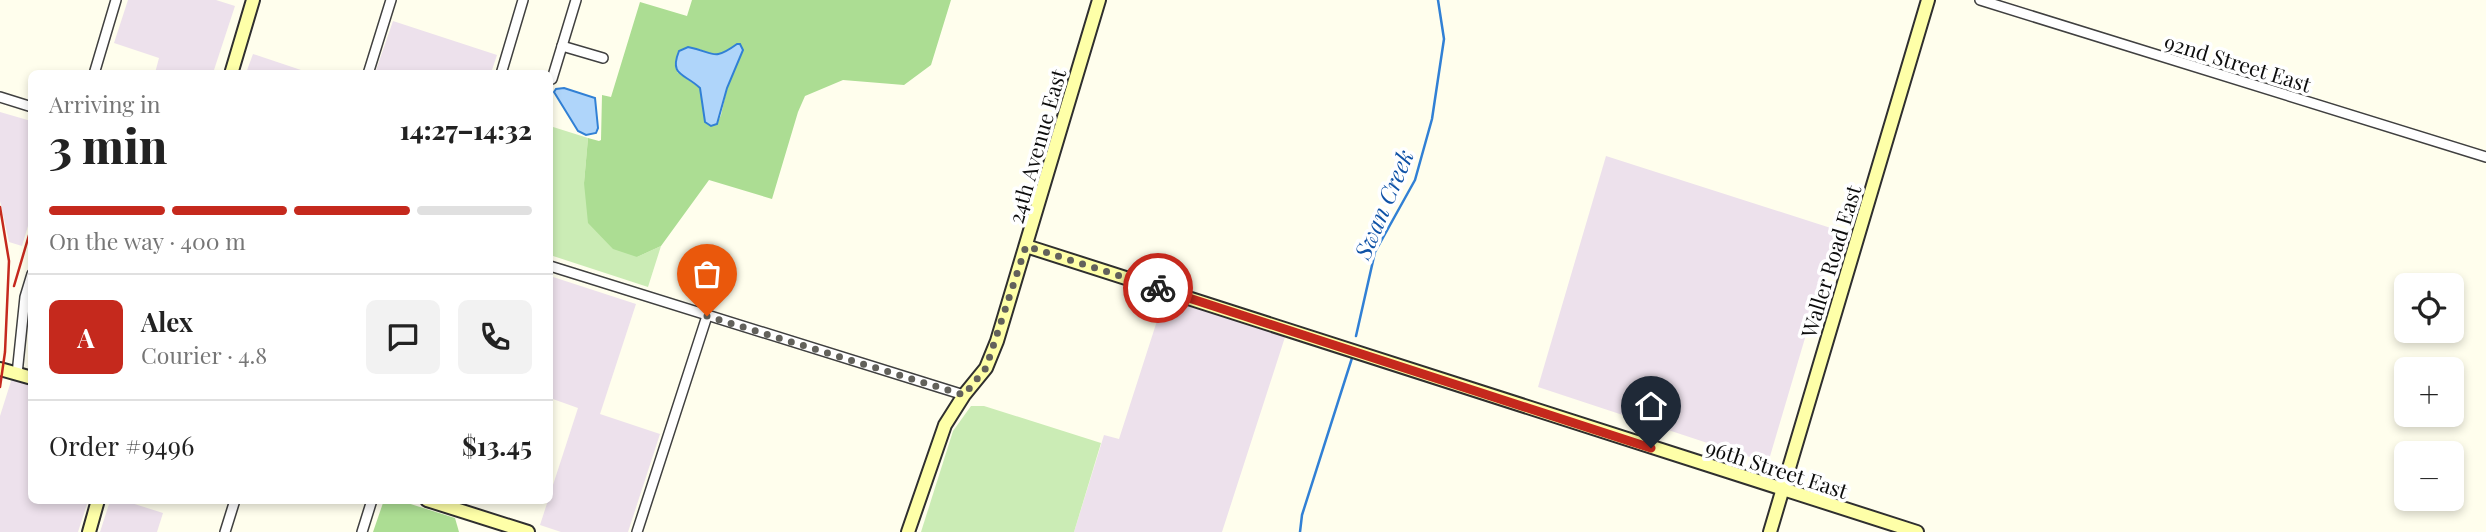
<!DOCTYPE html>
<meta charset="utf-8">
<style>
body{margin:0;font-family:"Playfair Display",serif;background:#f2f2f2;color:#222;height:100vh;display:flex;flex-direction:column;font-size:26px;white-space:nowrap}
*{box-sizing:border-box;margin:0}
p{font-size:23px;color:#767676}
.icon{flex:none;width:38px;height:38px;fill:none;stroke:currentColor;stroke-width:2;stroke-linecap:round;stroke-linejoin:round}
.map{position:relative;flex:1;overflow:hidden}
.sheet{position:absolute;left:28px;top:70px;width:525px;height:434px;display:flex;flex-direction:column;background:#fff;border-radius:10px;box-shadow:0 4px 10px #0003}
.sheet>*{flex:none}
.controls{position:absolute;left:2394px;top:273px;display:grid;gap:14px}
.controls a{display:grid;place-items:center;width:70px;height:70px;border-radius:10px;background:#fff;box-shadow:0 4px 10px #0003;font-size:35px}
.pin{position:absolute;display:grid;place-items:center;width:60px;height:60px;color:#fff;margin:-72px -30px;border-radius:50% 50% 50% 0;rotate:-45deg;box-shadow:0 0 7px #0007}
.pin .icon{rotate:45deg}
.courier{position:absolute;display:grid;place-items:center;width:70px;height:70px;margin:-35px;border:5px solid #c5291d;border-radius:50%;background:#fff;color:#222;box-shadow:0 2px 9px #0007}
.headline em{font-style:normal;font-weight:800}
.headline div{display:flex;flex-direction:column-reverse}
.headline{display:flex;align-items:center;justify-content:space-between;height:119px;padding:0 21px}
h1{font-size:46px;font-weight:800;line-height:52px}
.bar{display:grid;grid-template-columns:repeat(4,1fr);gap:10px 7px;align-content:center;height:84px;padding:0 21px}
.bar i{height:9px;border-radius:5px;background:#e0e0e0}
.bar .on{background:#c5291d}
.bar p{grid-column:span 4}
.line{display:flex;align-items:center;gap:18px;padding:0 21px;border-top:2px solid #e0e0e0}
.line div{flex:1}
.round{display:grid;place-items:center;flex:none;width:74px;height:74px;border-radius:10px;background:#f2f2f2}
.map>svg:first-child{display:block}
.industrial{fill:#ede1ec}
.green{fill:#cbecb5}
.forest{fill:#acdd93;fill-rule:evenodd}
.water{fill:#afd5fa;stroke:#3180d5;stroke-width:2}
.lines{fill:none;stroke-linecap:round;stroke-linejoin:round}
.stream{stroke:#3180d5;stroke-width:2.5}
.street-casing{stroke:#404040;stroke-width:12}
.secondary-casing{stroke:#2f2f2f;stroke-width:16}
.street{stroke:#fff;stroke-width:9}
.secondary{stroke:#feffa8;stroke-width:12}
.rail{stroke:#c5291d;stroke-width:2.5}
.done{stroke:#62615b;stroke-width:7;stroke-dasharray:0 12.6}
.route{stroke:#c5291d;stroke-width:9}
.labels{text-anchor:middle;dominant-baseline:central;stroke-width:7;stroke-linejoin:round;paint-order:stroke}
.street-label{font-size:21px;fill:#0d0d0d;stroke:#fff}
.water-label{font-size:23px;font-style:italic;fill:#0f52a6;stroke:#fff}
</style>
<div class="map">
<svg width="2486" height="532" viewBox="0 0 2486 532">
<rect width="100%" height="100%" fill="#fffeed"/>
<!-- industrial -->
<g class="industrial">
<path d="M128,0H216L235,6L213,73H155L159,58L114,43Z"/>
<path d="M393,21L497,55L491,73H375Z"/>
<path d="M253,54L301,70L300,73H246Z"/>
<path d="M0,112L31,121V216L22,246L9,242L0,201Z"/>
<path d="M1606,156L1837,230L1768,463L1538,387Z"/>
<path d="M550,276L636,304L600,414L660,434L628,532H561L540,525L578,408L550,398Z"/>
<path d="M1165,296L1286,334L1222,532H1074L1104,435L1119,439Z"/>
<path d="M12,378L31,385L32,500L88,501L78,532H0V416Z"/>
<path d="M110,501H125L163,513L157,532H100Z"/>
</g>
<!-- green -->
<g class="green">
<path d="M550,126L588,138L584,183L637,257L661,246L648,287L550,255Z"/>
<path d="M971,406H984L1101,443L1074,532H921L953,431Z"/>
</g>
<!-- forest -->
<g class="forest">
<path d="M692,0H951L931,65L904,85L843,80L805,96L798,112L772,199L709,180L661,246L637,257L613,249L588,223L584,183L588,138L599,141L601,140L602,95L611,97L640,2L687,16ZM737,44L721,115L717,124L700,88L677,72L699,49C719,57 720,56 737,44Z"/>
<path d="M384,500L401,501L455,518L459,532H373Z"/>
</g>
<!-- water -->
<g class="water">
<path d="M737,44H740L743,50L727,88L717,124L711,126L705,122L700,88C684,73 669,76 679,51L688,47C715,52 712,62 737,44Z"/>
<path d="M564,88L595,98L598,128L596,133L586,135L578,131L554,92L556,89Z"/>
</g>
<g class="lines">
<!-- stream -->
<g class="stream">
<path d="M1356,336L1375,252L1415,180L1432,119L1444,39L1438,0"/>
<path d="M1300,532L1302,515L1352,358"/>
</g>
<defs>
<g id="street">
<path d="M1980,0L2486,157"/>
<path d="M562,46L603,58"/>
<path d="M94,74L116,0"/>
<path d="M368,74L391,0"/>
<path d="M501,74L523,0"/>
<path d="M552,79L576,0"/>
<path d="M0,97L32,107"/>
<path d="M550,266L964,395"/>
<path d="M17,374L25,297L32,274"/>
<path d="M225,532L235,500"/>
<path d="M362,532L372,500"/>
<path d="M637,532L707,316"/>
</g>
<g id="secondary">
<path d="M231,74L253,0"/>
<path d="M1026,246L1917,532"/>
<path d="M0,369L32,378"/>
<path d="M427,500L528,532"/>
<path d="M89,532L98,500"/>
<path d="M908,532L945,425L964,395L986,368L997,341L1099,0"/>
<path d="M1770,532L1928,0"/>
</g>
</defs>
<!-- street casing -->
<use href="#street" class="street-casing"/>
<!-- secondary casing -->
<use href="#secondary" class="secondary-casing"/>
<!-- street -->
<use href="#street" class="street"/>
<!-- secondary -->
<use href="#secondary" class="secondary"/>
<!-- rail -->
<g class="rail">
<path d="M0,207L9,261L5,352L0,387"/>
<path d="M14,286L32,225"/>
</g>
</g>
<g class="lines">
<!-- done -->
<path class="done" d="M707,316L964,395L986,368L1026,246L1158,288"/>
<!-- route -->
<path class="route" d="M1158,288L1651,448"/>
</g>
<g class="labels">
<!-- street labels -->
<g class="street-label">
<text transform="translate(2238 62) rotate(17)">92nd Street East</text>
<text transform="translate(1036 146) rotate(-74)">24th Avenue East</text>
<text transform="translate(1830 261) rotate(-73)">Waller Road East</text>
<text transform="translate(1777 468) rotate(18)">96th Street East</text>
</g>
<!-- water labels -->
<g class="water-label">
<text transform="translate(1383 204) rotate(-67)">Swan Creek</text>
</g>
</g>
</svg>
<div class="controls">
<a><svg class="icon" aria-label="locate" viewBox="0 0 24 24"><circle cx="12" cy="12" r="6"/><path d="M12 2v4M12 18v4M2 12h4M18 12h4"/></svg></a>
<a>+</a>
<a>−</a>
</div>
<div class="pin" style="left:707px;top:316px;background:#ea580c"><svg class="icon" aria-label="bag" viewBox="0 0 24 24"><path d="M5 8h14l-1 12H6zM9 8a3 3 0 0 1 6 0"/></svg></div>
<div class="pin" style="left:1651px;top:448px;background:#1f2937"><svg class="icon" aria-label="home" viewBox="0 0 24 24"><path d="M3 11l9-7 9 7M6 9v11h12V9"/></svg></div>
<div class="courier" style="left:1158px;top:288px"><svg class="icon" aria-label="bike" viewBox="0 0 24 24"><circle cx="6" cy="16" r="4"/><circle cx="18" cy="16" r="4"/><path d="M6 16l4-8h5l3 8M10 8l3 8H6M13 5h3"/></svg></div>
<section class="sheet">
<div class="headline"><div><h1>3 min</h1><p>Arriving in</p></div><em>14:27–14:32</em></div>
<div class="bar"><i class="on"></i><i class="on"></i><i class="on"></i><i></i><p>On the way · 400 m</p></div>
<div class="line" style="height:126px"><b class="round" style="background:#c5291d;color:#fff">A</b><div><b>Alex</b><p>Courier · 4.8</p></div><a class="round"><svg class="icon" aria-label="chat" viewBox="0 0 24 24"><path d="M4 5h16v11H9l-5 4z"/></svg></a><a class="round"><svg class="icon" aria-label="phone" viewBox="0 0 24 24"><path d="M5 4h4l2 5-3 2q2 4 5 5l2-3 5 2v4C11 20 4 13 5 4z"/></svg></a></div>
<div class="line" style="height:91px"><div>Order #9496</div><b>$13.45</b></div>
</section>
</div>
